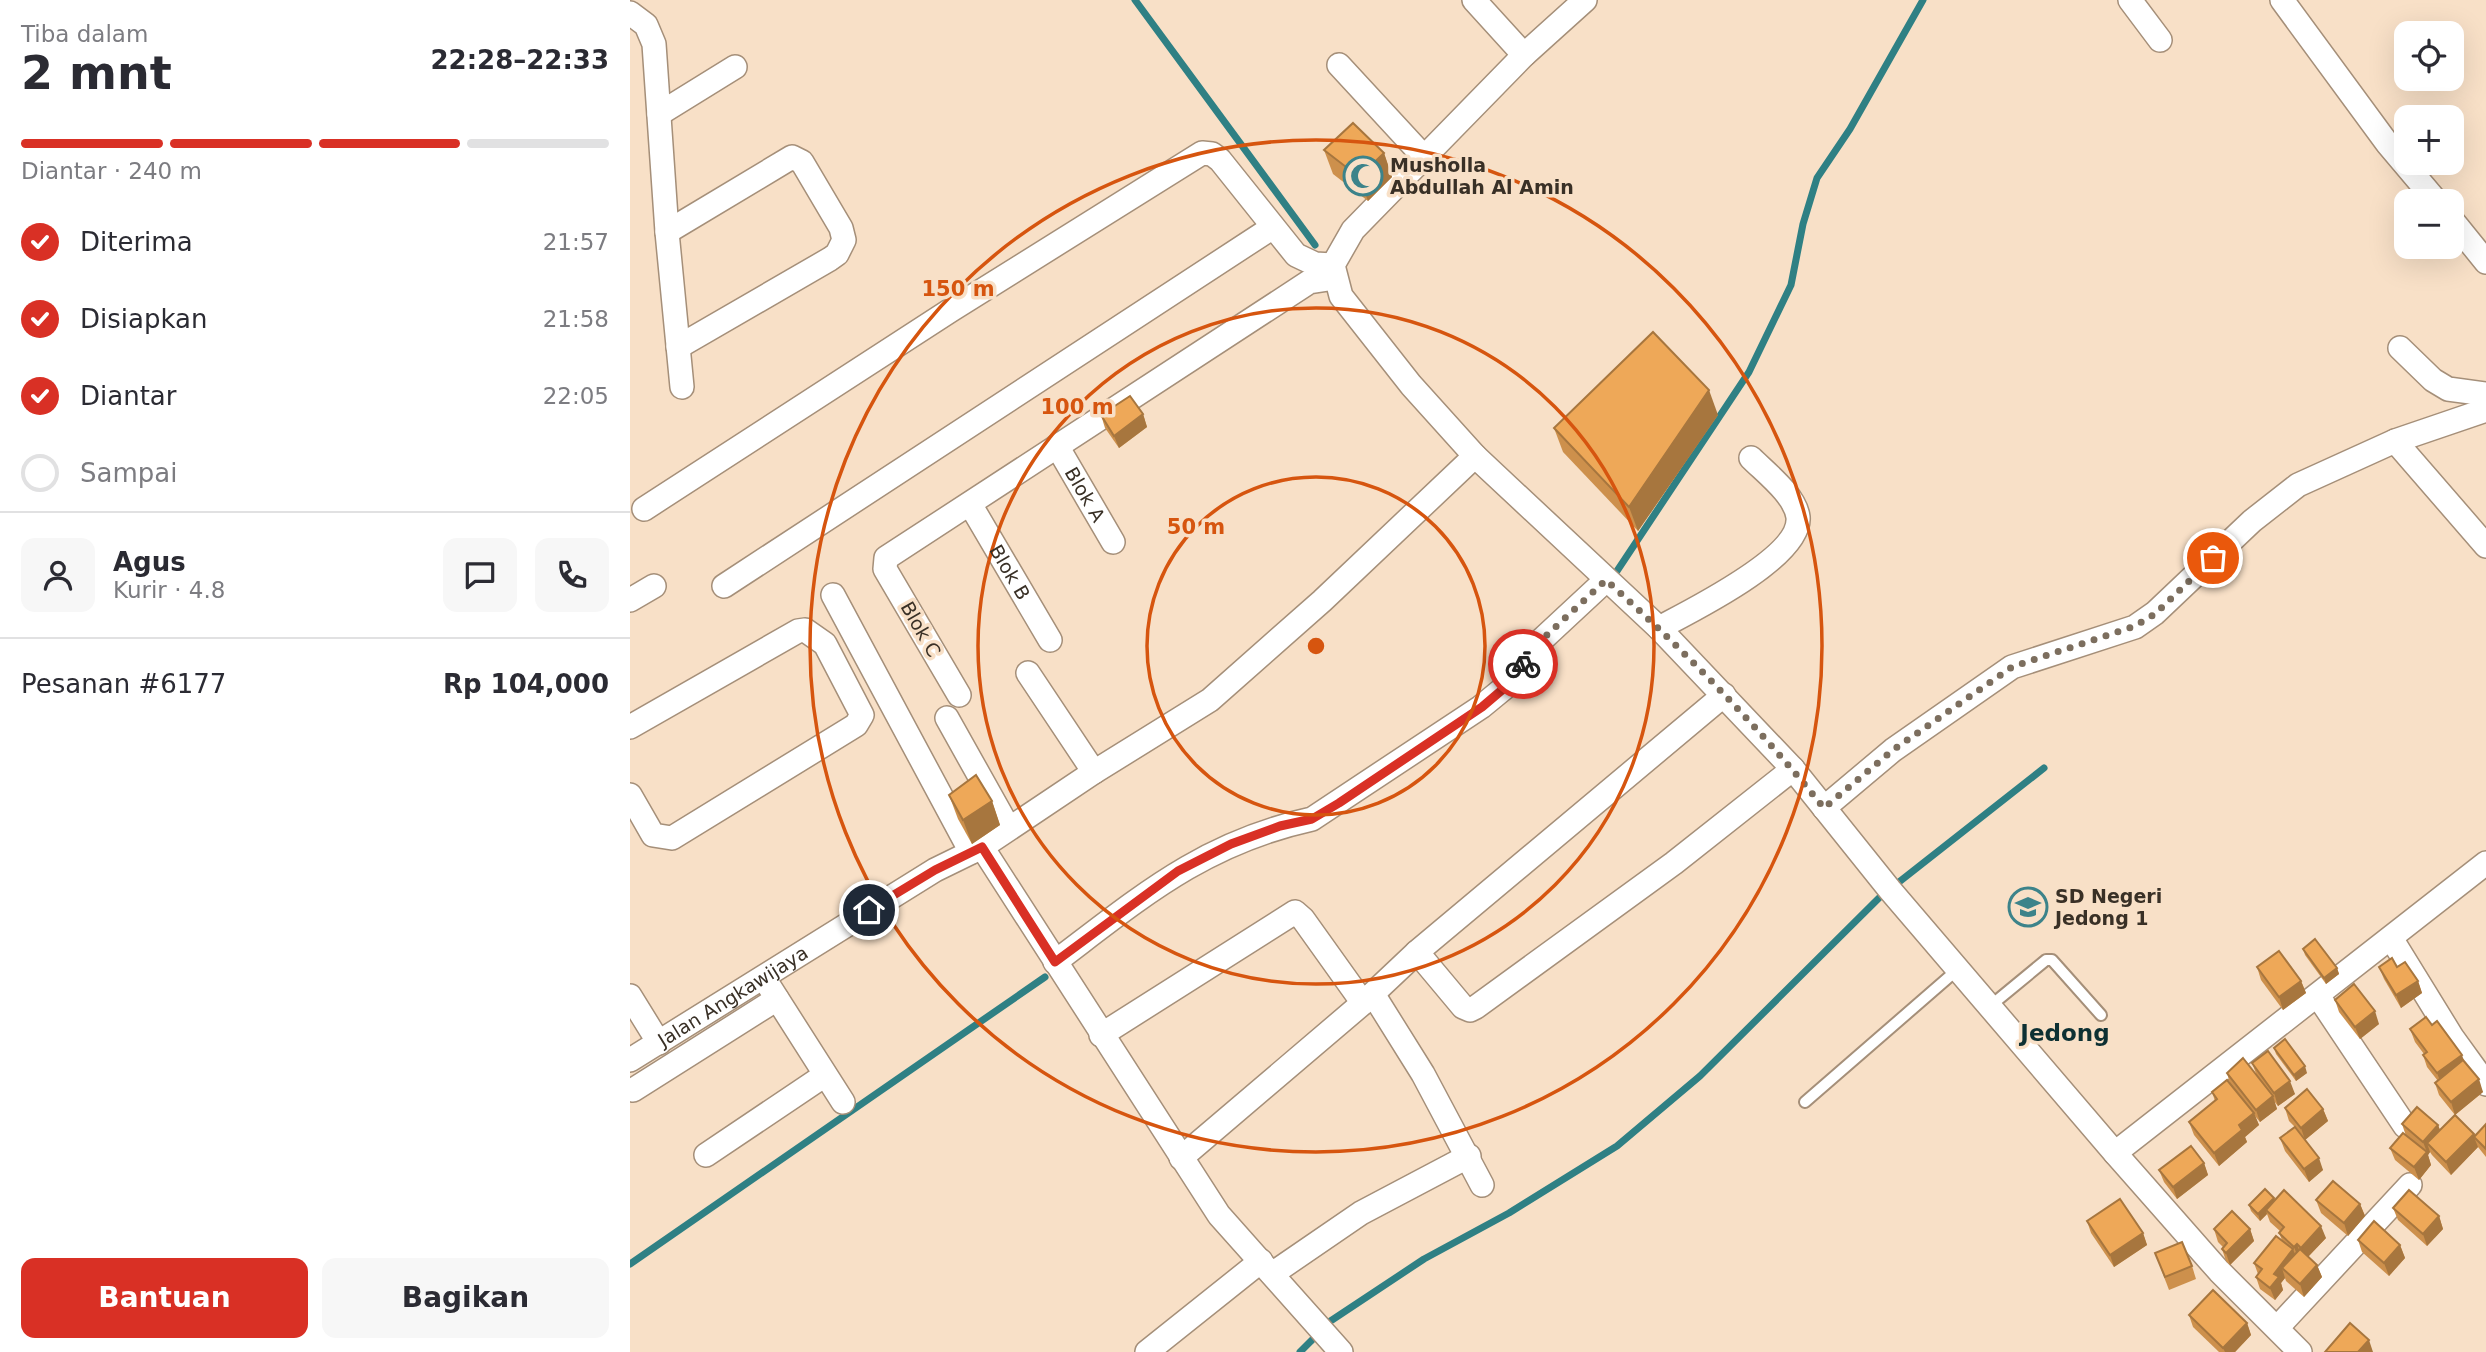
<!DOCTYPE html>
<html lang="id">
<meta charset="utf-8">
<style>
body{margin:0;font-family:"DejaVu Sans",sans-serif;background:#f7f7f7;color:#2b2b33;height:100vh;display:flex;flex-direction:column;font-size:26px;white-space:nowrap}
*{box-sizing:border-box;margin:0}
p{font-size:23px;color:#7c7c81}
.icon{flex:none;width:38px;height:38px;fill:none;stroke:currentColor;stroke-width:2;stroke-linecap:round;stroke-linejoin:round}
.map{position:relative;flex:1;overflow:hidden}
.details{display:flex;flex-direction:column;background:#fff;width:630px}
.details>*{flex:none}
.controls{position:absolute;left:1764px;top:21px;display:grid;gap:14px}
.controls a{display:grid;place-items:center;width:70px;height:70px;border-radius:14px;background:#fff;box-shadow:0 7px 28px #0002;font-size:35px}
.pin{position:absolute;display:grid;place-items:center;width:60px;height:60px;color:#fff;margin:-30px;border:4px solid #fff;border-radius:50%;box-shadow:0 2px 7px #0007}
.courier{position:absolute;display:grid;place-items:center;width:70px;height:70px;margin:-35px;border:5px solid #d93025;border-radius:50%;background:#fff;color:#222;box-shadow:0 2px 9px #0007}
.summary em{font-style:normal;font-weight:700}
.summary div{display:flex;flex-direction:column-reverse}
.summary{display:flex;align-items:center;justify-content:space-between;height:119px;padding:0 21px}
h1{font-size:46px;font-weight:700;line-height:52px}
.bar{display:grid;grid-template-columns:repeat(4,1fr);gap:10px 7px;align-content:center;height:84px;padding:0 21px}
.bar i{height:9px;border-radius:5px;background:#e1e1e2}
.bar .on{background:#d93025}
.bar p{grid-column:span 4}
.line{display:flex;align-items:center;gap:18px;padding:0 21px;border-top:2px solid #e1e1e2}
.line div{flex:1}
.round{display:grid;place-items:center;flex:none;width:74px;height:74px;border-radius:14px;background:#f7f7f7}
ol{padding:0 21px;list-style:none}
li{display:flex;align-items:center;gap:21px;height:77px}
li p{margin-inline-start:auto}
li .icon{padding:7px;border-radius:50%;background:#d93025;color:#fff;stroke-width:4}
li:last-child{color:#7c7c81}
li i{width:38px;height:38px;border:4px solid #e1e1e2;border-radius:50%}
.action{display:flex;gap:14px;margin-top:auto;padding:14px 21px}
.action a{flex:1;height:80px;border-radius:14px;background:#d93025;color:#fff;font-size:28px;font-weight:700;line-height:80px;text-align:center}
.action a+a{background:#f7f7f7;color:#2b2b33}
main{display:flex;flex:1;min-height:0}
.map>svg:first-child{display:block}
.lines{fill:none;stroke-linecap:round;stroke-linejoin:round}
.stream{stroke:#2f8084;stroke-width:7}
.lane-casing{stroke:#a58f79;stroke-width:14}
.street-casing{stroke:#a58f79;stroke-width:26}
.lane{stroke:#fff;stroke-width:10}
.street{stroke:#fff;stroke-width:23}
.wall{fill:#cd904c}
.shaded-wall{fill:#a7763e}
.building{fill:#eea858;stroke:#a7763e;stroke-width:2}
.done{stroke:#7c6e5e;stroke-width:7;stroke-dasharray:0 12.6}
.route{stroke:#d93025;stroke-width:9}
.ring{fill:none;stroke:#d6550f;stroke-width:3.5}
.labels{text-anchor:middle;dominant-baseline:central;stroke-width:7;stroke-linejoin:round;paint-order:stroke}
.poi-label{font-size:19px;font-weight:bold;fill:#393026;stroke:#f8e0c7;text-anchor:start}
.street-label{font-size:19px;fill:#393026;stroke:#f8e0c7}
.quarter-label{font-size:23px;font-weight:bold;fill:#0d3033;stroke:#f8e0c7}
.centre{fill:#d6550f;stroke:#f8e0c7;stroke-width:3.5}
.ring-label{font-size:21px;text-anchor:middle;font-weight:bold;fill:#d6550f;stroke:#f8e0c7;stroke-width:7;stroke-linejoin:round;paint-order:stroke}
</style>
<main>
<section class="details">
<div class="summary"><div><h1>2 mnt</h1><p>Tiba dalam</p></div><em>22:28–22:33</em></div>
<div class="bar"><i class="on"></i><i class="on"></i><i class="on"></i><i></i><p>Diantar · 240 m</p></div>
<ol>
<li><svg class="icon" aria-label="check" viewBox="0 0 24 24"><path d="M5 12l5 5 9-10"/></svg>Diterima<p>21:57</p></li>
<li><svg class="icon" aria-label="check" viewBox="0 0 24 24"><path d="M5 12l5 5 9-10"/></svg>Disiapkan<p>21:58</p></li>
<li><svg class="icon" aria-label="check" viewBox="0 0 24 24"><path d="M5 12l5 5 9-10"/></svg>Diantar<p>22:05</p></li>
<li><i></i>Sampai</li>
</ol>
<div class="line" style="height:126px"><a class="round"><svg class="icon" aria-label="person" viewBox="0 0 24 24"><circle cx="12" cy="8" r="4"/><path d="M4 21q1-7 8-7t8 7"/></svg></a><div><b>Agus</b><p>Kurir · 4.8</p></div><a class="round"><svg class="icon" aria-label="chat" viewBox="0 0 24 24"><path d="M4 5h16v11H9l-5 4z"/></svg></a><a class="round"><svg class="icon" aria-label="phone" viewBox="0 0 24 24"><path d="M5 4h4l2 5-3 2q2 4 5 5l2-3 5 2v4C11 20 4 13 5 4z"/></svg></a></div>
<div class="line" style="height:91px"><div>Pesanan #6177</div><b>Rp 104,000</b></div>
<div class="action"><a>Bantuan</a><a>Bagikan</a></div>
</section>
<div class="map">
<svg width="1856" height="1352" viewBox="0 0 1856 1352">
<rect width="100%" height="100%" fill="#f8e0c7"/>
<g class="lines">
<!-- stream -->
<g class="stream">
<path d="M505,0L685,245"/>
<path d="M987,571L1119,372L1161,285L1173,224L1187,178L1220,129L1293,0"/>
<path d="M1269,882L1414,768"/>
<path d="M0,1264L415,977"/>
<path d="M699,1322L794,1259L879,1213L987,1146L1070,1076L1251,896"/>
<path d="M670,1352L682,1340"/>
</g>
<defs>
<g id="lane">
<path d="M1359,1007L1416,960H1422L1471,1015"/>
<path d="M1175,1102L1327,970"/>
</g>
<g id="street">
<path d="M844,0L894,55"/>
<path d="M955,0L894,55L723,230L703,265L711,296L781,385L845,456L1029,628L1163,769L1260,890L1485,1153L1589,1271L1670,1352"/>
<path d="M1500,0L1530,40"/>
<path d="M1652,0L1757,143L1806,201"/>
<path d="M0,13L16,25L24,44L37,232L52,387"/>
<path d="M709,65L794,157"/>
<path d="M29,114L105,67"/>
<path d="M1822,220L1856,262"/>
<path d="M37,232L162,157L172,162L211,228L214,240L207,254L200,259L48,347"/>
<path d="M1770,348L1803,380L1818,389L1856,394"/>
<path d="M1765,441L1856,546"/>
<path id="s1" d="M427,446L483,542"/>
<path id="s2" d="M340,504L420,640"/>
<path d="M14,509L321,310L572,153L582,154L590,160L666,255L685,264L703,265"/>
<path d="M94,586L643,227"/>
<path d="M203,595L341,852"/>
<path d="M0,600L24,586"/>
<path d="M1029,628C1059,612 1172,557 1168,517C1165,495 1136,473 1121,458"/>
<path d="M398,673L464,772"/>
<path d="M329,695L255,569L256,558L679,282L705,278"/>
<path d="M317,718L378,827"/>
<path d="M0,727L168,631L175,630L195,644L232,715L226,725L42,838L23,835L0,795"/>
<path d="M1194,808L1263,750L1382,667L1505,627L1525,613L1622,521L1668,485L1765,441L1856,410"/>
<path d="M352,847L589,1215L711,1352"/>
<path d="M1761,938L1822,1037L1856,1084"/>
<path d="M787,952L833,1007L840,1010L846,1007L1044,863L1163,769"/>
<path d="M425,962C511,897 573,843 682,819L851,707L879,684L905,646L976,580"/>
<path d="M139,986L213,1102"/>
<path d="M743,994L793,1074L852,1185"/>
<path d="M0,996L29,1043"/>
<path d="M1688,996L1775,1126"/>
<path d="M471,1035L665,912L673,919L733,1003"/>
<path id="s3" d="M0,1060L305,870L352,847L464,772L580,700L692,601L845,456"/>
<path d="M3,1090L147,999"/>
<path d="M1485,1153L1856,863"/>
<path d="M76,1155L195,1075"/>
<path d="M551,1158L733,1003L787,952L1094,695"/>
<path d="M642,1274L731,1213L839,1156"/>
<path d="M1647,1328L1780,1185"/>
<path d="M517,1352L631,1261"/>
</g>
</defs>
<!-- lane casing -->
<use href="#lane" class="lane-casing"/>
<!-- street casing -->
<use href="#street" class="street-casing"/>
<!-- lane -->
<use href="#lane" class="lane"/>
<!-- street -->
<use href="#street" class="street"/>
</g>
<!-- wall -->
<g class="wall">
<path d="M694,150L754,153L762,177L738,201L703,174Z"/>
<path d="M513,414L517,427L489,448L475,428L471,415Z"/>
<path d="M1088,415L1008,531L933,452L924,428Z"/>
<path d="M319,795L362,801L370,825L342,844L328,819Z"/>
<path d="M1673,949L1707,968L1709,974L1696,984L1675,955Z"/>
<path d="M1627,967L1671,981L1676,993L1653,1010L1631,980Z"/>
<path d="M1749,967H1767L1788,981L1792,993L1771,1008L1754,979Z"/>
<path d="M1705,1000L1749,1024L1730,1039L1709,1012Z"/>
<path d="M1802,1025L1834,1062L1853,1092L1825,1115L1809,1095L1805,1083L1808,1081L1797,1067L1793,1055L1794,1054L1785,1042L1780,1029Z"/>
<path d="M1644,1048L1677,1073L1666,1081L1646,1054Z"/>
<path d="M1622,1063L1665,1094L1648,1106L1644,1101L1647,1109L1630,1122L1625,1116L1629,1125L1615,1137L1617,1142L1589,1166L1564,1135L1559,1122L1585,1101L1582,1092L1600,1084L1597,1073L1627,1076Z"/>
<path d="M1655,1108L1693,1109L1698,1121L1675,1140L1693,1170L1679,1182L1655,1151L1650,1138L1665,1127L1659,1121Z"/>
<path d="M1772,1124L1808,1125L1810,1130L1844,1134L1845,1135L1856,1124V1157L1848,1147L1821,1175L1802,1155L1800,1152L1798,1155L1801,1165L1789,1180L1765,1160L1760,1148L1776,1136Z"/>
<path d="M1574,1163L1578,1175L1547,1199L1534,1182L1529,1170Z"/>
<path d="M1644,1198L1645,1200L1696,1238L1678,1257L1687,1265L1692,1277L1674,1297L1656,1281L1655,1278L1651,1283L1653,1290L1645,1300L1630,1289L1626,1277L1628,1274L1624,1263L1652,1240L1649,1233L1650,1231L1640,1222L1637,1214L1630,1221L1621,1211L1619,1205Z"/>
<path d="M1686,1200L1730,1204L1735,1216L1718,1236L1691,1213Z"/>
<path d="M1763,1208L1809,1216L1813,1229L1797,1246L1768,1220Z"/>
<path d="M1457,1221L1513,1233L1517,1245L1484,1267L1461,1233Z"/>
<path d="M1584,1229H1620L1624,1241L1600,1265L1596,1261L1592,1249L1593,1247L1588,1242Z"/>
<path d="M1728,1240L1770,1245L1775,1258L1759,1276L1732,1252Z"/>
<path d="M1525,1253L1562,1266L1566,1279L1539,1290Z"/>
<path d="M1559,1315L1617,1323L1621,1335L1605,1352H1589L1563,1327Z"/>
</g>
<!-- shaded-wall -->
<g class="shaded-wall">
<path d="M754,153L762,177L738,201L729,177Z"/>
<path d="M1079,390L1088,415L1008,531L999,507Z"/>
<path d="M513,414L517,427L489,448L484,436Z"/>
<path d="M362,801L370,825L342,844L333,820Z"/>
<path d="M1707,968L1709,974L1696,984L1694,978Z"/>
<path d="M1671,981L1676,993L1653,1010L1649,997Z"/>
<path d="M1788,981L1792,993L1771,1008L1766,995Z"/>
<path d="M1745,1011L1749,1024L1730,1039L1725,1027Z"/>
<path d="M1832,1055L1836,1067L1812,1086L1807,1073Z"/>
<path d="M1675,1066L1677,1073L1666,1081L1664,1075Z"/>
<path d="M1849,1079L1853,1092L1825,1115L1821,1102Z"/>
<path d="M1660,1081L1665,1094L1648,1106L1644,1093Z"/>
<path d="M1643,1096L1647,1109L1630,1122L1626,1110Z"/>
<path d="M1693,1109L1698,1121L1675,1140L1671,1128Z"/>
<path d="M1624,1113L1629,1125L1615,1137L1617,1142L1589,1166L1584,1153L1609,1125Z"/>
<path d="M1808,1125L1813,1138L1797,1143L1800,1152L1798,1155L1801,1165L1789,1180L1784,1167L1797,1152L1793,1142Z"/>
<path d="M1844,1134L1847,1140L1844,1137L1848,1147L1821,1175L1816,1162Z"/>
<path d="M1689,1158L1693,1170L1679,1182L1674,1169Z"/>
<path d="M1574,1163L1578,1175L1547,1199L1543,1187Z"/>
<path d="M1644,1198L1646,1204L1636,1210L1637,1214L1630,1221L1628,1214Z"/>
<path d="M1730,1204L1735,1216L1718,1236L1714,1223Z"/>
<path d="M1809,1216L1813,1229L1797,1246L1793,1234Z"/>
<path d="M1691,1226L1696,1238L1675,1260L1671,1248Z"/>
<path d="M1620,1229L1624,1241L1600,1265L1596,1253Z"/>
<path d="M1513,1233L1517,1245L1484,1267L1480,1255Z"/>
<path d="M1667,1244L1671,1256L1669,1260L1664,1247Z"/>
<path d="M1770,1245L1775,1258L1759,1276L1754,1263Z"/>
<path d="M1663,1249L1668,1262L1652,1268L1655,1278L1651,1283L1653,1290L1645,1300L1640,1288L1644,1274Z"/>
<path d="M1687,1265L1692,1277L1674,1297L1670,1284Z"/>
<path d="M1617,1323L1621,1335L1605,1352H1595L1593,1348Z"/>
<path d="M1739,1340L1743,1352H1728Z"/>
</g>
<!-- building -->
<g class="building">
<path d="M723,123L754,153L729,177L694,150Z"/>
<path d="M1023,332L1079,390L999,507L924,428Z"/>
<path d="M500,396L513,414L484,436L471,415Z"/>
<path d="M346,775L362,801L333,820L319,795Z"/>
<path d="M1685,939L1707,968L1694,978L1673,949Z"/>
<path d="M1649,951L1671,981L1649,997L1627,967Z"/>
<path d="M1762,958L1767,967L1775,962L1788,981L1766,995L1749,967Z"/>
<path d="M1724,984L1745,1011L1725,1027L1705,1000Z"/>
<path d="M1796,1017L1802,1025L1807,1021L1832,1055L1807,1073L1793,1055L1797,1052L1780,1029Z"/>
<path d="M1655,1039L1675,1066L1664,1075L1644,1048Z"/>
<path d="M1638,1051L1660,1081L1644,1093L1622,1063Z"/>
<path d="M1613,1058L1643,1096L1626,1110L1597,1073Z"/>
<path d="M1833,1060L1849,1079L1821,1102L1805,1083Z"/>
<path d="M1597,1080L1624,1113L1609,1125L1612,1130L1584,1153L1559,1122L1587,1099L1582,1092Z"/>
<path d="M1677,1089L1693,1109L1671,1128L1655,1108Z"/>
<path d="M1787,1107L1808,1125L1793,1142L1772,1124Z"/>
<path d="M1825,1115L1844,1134L1816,1162L1797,1143Z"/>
<path d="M1856,1124V1149L1844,1137Z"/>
<path d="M1665,1127L1689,1158L1674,1169L1650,1138Z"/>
<path d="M1773,1133L1797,1152L1784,1167L1760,1148Z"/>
<path d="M1561,1146L1574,1163L1543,1187L1529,1170Z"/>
<path d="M1703,1181L1730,1204L1714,1223L1686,1200Z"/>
<path d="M1635,1189L1644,1198L1628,1214L1619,1205Z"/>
<path d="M1654,1190L1691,1226L1671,1248L1667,1244L1664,1247L1649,1233L1654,1227L1636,1210Z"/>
<path d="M1779,1190L1809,1216L1793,1234L1763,1208Z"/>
<path d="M1490,1199L1513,1233L1480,1255L1457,1221Z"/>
<path d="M1602,1211L1620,1229L1596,1253L1592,1249L1597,1243L1584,1229Z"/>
<path d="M1744,1221L1770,1245L1754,1263L1728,1240Z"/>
<path d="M1646,1236L1663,1249L1644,1274L1649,1277L1640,1288L1626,1277L1632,1269L1624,1263Z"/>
<path d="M1552,1242L1562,1266L1535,1277L1525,1253Z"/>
<path d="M1670,1249L1687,1265L1670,1284L1652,1268Z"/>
<path d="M1583,1290L1617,1323L1593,1348L1559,1315Z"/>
<path d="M1720,1323L1739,1340L1728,1352H1695Z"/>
</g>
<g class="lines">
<!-- done -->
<path class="done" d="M893,664L905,646L976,580C1054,650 1128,726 1194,808L1263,750L1382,667L1505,626L1525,614L1583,558"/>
<!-- route -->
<path class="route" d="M239,910L305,870L352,847L425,962L548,871L601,844L650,826L682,819L709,803L852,707L879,684L893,664"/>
</g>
<!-- distance rings -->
<g class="ring">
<circle cx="686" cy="646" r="169"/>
<circle cx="686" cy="646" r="338"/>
<circle cx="686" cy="646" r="506"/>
</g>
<!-- icons -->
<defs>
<symbol id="mosque-ring" viewBox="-11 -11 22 22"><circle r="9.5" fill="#f8e0c7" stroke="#3c838a" stroke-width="1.5"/><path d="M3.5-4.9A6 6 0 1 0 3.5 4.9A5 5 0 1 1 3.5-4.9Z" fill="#3c838a"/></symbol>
<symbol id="school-ring" viewBox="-11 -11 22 22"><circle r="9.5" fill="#f8e0c7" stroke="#3c838a" stroke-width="1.5"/><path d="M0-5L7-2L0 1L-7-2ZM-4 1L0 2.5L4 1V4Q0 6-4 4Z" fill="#3c838a"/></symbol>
</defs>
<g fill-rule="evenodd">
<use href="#mosque-ring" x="711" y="154" width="44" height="44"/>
<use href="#school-ring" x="1376" y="885" width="44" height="44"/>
</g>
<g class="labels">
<!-- poi labels -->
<g class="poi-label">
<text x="760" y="165">Musholla<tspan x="760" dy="22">Abdullah Al Amin</tspan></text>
<text x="1425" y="896">SD Negeri<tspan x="1425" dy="22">Jedong 1</tspan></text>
</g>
<!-- street labels -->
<g class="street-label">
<text stroke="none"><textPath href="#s1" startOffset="56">Blok A</textPath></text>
<text stroke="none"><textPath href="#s2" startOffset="79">Blok B</textPath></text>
<text transform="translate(291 629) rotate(60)">Blok C</text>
<text stroke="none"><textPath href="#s3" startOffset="121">Jalan Angkawijaya</textPath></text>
</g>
<!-- quarter labels -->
<g class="quarter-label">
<text x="1435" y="1033">Jedong</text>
</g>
</g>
<circle cx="686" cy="646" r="10" class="centre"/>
<g class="ring-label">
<text x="328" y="296">150 m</text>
<text x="447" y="414">100 m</text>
<text x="566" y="534">50 m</text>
</g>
</svg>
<div class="controls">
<a><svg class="icon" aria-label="locate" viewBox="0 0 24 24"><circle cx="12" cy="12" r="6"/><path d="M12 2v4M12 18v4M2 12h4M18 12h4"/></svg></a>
<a>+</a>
<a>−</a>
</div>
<div class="pin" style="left:1583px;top:558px;background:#ea580c"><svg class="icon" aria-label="bag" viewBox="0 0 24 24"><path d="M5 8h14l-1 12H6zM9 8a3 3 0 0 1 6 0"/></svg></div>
<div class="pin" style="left:239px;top:910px;background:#1f2937"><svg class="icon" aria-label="home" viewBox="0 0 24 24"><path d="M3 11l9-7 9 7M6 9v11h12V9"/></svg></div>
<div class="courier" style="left:893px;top:664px"><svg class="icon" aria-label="bike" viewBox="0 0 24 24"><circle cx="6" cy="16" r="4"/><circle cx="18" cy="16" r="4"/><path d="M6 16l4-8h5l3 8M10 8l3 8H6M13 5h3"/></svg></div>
</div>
</main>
